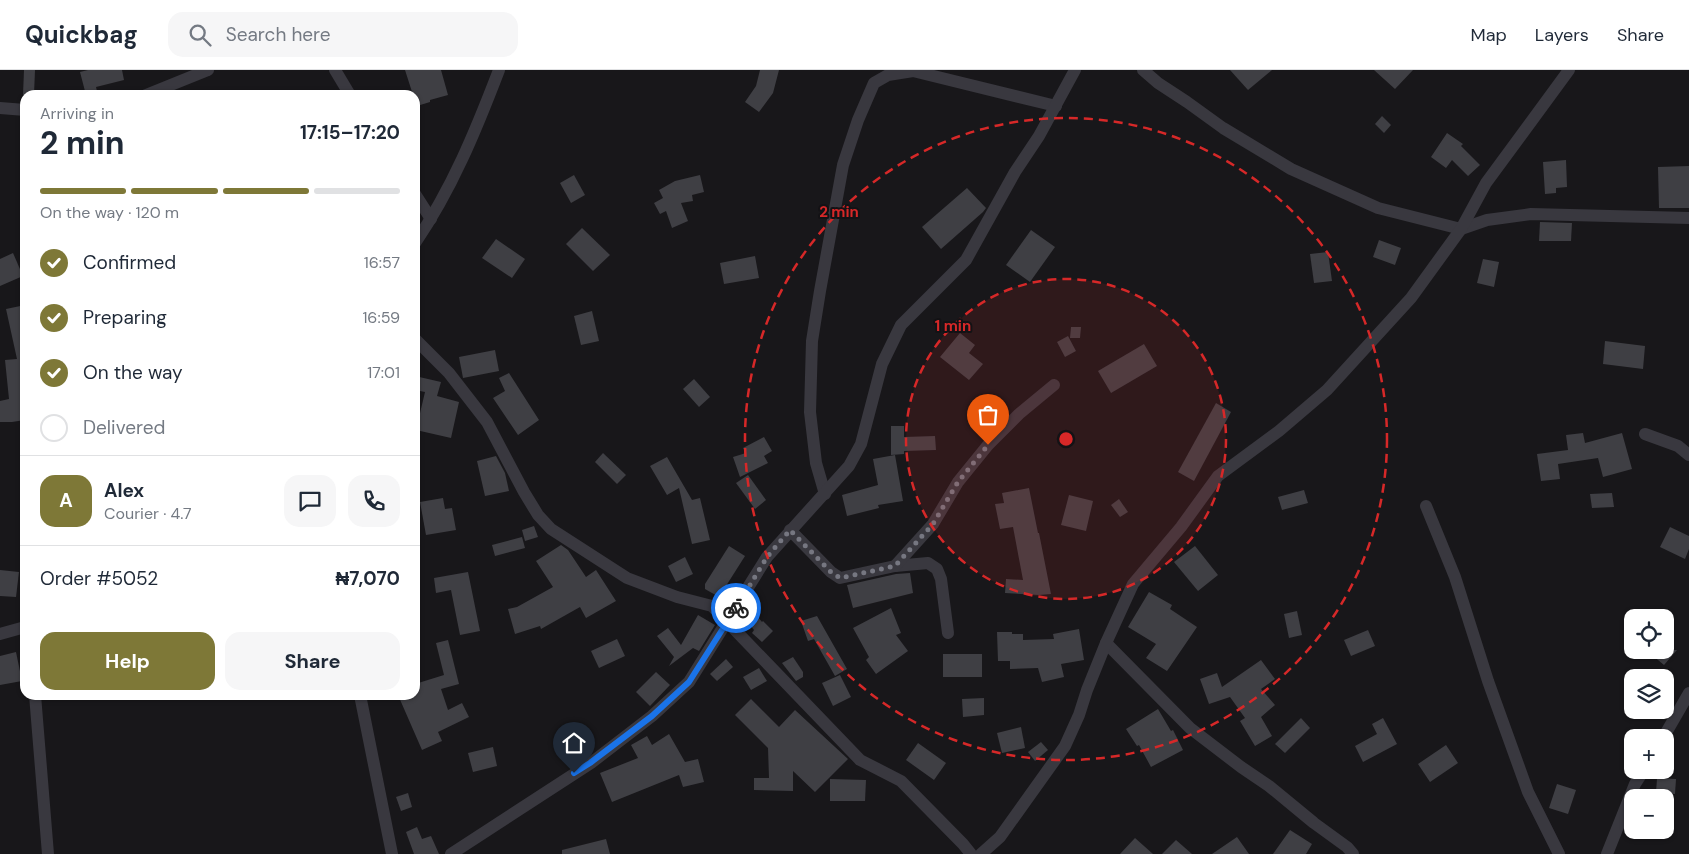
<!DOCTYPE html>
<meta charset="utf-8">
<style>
body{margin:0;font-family:"DM Sans",sans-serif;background:#f6f6f7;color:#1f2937;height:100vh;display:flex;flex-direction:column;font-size:19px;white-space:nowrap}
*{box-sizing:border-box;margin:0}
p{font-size:16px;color:#747a83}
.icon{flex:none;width:28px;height:28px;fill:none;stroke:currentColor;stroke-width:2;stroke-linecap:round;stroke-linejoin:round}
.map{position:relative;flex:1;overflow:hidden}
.panel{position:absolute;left:20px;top:20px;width:400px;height:610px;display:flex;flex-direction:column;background:#fff;border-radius:15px;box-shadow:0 1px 4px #0004}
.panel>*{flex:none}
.fabs{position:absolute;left:1624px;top:539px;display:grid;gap:10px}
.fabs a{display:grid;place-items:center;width:50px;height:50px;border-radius:10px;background:#fff;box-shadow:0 1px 4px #0004;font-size:25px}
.pin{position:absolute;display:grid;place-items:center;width:42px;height:42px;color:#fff;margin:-51px -21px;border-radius:50% 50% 50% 0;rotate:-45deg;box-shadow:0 0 5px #0007}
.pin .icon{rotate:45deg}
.courier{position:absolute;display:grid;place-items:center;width:50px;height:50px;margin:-25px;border:4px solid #1a73e8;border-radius:50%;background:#fff;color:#222;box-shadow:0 1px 6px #0007}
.headline em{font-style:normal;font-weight:700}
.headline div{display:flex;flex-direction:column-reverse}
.headline{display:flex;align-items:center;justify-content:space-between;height:85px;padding:0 20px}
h1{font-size:32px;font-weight:700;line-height:38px}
.bar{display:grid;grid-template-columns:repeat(4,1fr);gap:8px 5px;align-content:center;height:60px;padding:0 20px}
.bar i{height:6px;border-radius:4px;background:#e0e1e3}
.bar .on{background:#7e7837}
.bar p{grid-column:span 4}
.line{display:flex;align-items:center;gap:12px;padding:0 20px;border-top:1px solid #e0e1e3}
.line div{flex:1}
.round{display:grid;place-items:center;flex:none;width:52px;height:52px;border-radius:15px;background:#f6f6f7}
ol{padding:0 20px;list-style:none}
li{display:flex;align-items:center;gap:15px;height:55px}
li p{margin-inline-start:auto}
li .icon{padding:5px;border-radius:50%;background:#7e7837;color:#fff;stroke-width:4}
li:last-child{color:#747a83}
li i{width:28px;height:28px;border:2px solid #e0e1e3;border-radius:50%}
.primary-button{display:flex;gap:10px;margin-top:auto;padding:10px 20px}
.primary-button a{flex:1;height:58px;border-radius:15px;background:#7e7837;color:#fff;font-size:20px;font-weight:700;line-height:58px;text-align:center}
.primary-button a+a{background:#f6f6f7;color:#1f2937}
header{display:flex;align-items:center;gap:30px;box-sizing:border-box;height:70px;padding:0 25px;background:#fff;border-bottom:1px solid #e0e1e3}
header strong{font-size:24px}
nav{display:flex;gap:28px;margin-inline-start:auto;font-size:18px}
.search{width:350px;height:45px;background:#f6f6f7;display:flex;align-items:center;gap:12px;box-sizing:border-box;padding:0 18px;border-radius:15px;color:#747a83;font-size:19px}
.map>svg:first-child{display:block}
.building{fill:#3f3f44}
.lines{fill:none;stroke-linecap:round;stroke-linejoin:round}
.street{stroke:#39383f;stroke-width:12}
.done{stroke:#767781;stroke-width:5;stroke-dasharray:0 9}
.route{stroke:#1a73e8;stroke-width:6}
.ring{fill:none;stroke:#d62828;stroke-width:2.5;stroke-dasharray:9 6}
.centre{fill:#d62828;stroke:#131215;stroke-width:2.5}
.ring-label{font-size:15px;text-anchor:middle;font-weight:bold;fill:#d62828;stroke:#131215;stroke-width:4;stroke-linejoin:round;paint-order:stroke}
</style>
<header>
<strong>Quickbag</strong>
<div class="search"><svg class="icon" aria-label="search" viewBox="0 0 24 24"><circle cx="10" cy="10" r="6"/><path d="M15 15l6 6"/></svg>Search here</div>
<nav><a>Map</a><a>Layers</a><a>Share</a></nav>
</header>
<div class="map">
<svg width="1689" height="784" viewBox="0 0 1689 784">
<rect width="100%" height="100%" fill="#18171a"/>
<!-- building -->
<g class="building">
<path d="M24,0H35L34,25H23Z"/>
<path d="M88,0H122L124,10L96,17L98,25H86L80,2Z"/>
<path d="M405,0H441L448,25L430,30V32L417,36L415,25H413Z"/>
<path d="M760,0H779L773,23L759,42L745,32L756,16Z"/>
<path d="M1230,0H1272L1248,20Z"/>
<path d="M1374,0H1413L1395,19Z"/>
<path d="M1382,46L1391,55L1384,63L1375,54Z"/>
<path d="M1447,63L1463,74L1461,76L1480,95L1468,106L1452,90L1446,98L1431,87Z"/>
<path d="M1566,90L1567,117L1556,118V123L1545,124L1543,92Z"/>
<path d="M1689,96V138H1659L1658,97Z"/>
<path d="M574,105L585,125L571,133L560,113Z"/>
<path d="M700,105L704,122L692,125L693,131L681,133L688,151L672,158L666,141L660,144L654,133L663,128L659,120L675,111Z"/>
<path d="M967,118L986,138L983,142L941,179L922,157Z"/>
<path d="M1540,152L1572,153L1571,171H1539Z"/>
<path d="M582,158L610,185L593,201L566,174Z"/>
<path d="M1031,160L1055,177L1030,212L1006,195Z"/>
<path d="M496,169L525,189L512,208L482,188Z"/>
<path d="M1379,170L1401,178L1395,195L1373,187Z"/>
<path d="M1328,182L1332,211L1314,213L1310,184Z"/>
<path d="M13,183L23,206L0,216V189Z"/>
<path d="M755,186L759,208L724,214L720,193Z"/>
<path d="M1483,189L1499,192L1494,217L1477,213Z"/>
<path d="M25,235V316H20L25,350L12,352H0V331L9,329L5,290L17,289L6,239Z"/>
<path d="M592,241L599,271L581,275L574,246Z"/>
<path d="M1071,257H1081L1080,268H1070Z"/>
<path d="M960,263L975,275L969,283L983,294L969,310L940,287Z"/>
<path d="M1068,266L1076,281L1065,287L1057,272Z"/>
<path d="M1605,271L1645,276L1643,299L1603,294Z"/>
<path d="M1144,274L1157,296L1111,323L1098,301Z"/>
<path d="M495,280L499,301L463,308L459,287Z"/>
<path d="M509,303L539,350L518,365L493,328L505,321L499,308Z"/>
<path d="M415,306L441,312L437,326L459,332L451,368L416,360L425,322L415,320Z"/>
<path d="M694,309L710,327L699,337L683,319Z"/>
<path d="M1216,333L1231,342L1194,411L1178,402Z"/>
<path d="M891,356H904V367L935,366L936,380L904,381V384L891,385Z"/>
<path d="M1583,363L1585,373L1622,363L1632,399L1603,407L1598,388L1558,394L1560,409L1541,411L1537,384L1568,380L1566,365Z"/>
<path d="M764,367L772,381L764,386L768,393L740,407L733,387L746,383L743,378Z"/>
<path d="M603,383L626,405L617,414L595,392Z"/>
<path d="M895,385L903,431L878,435L879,438L847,446L842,425L878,415L873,389Z"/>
<path d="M496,386L505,403L509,421L485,426L477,391Z"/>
<path d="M667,387L692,430L700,428L710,470L692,474L679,418L667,425L650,396Z"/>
<path d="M748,405L766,430L755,439L736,413Z"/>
<path d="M1029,418L1038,463H1039L1051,524L1039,525L1005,523L1006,509L1023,510L1013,457L1000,459L995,434L1004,433L1002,423Z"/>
<path d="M1304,420L1308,433L1282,440L1278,427Z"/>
<path d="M1612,423L1614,437L1592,438L1590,424Z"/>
<path d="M1069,425L1093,431L1086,461L1061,455Z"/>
<path d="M443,428L445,439L452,438L456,460L426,465L420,432Z"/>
<path d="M1119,429L1128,442L1120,447L1111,435Z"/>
<path d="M534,456L538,467L525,471L522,460Z"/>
<path d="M1670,457L1689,466V479L1685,489L1660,477Z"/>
<path d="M522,467L525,478L495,486L492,475Z"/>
<path d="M561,475L568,480L586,507L596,500L616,531L586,548L580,537L541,559L540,556L515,564L508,539L517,537L553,517L536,491Z"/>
<path d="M729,476L745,486L719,527L705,519V514Z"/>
<path d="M1195,476L1218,505L1198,521L1174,492Z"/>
<path d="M685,487L693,504L676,512L668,496Z"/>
<path d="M0,500L19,502L16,527L0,526Z"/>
<path d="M468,502L480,561L460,565L451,520L436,523L434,508Z"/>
<path d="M910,503L913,523L853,538L847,515L896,504Z"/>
<path d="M1149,522L1172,535L1170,539L1197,557L1167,601L1146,588L1156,574L1128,557Z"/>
<path d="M750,537L762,552L763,551L773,561L762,572L752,563L754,560L741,544Z"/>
<path d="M891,538L901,563L896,565L908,581L876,604L866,590L869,587L853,558Z"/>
<path d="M1297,541L1302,565L1289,568L1284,544Z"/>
<path d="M698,545L715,555L699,581L693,578L669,596L674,587L657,566L668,558L681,575Z"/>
<path d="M817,546L847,599L835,606L814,569L808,571L801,551Z"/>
<path d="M1079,559L1084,590L1061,594L1064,607L1042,612L1038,598L1010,599V591H998L997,562H1012V564H1023V570L1054,569L1053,564Z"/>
<path d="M1368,560L1375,576L1351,586L1344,570Z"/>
<path d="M617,569L625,586L599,598L591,581Z"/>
<path d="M448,570L459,614L441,619L448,640L462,633L469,647L438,662L442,671L422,680L398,625H415V614L444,605L436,573Z"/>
<path d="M1646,580H1677L1664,595Z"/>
<path d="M16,582L22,611L0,615V586Z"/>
<rect x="943" y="584" width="39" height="23"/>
<path d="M793,587L803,602V607L796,611L782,593Z"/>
<path d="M726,589L733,597L717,611L710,604Z"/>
<path d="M1261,590L1275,609L1261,619L1275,635L1261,647L1272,666L1255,676L1240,651L1245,648L1230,627L1209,634L1200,609L1217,603L1222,617Z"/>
<path d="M759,598L767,611L751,620L743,607Z"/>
<path d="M656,602L670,615L650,636L636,622Z"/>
<path d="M840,605L851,627L833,636L822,613Z"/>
<path d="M984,628V645L963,647L962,629Z"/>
<path d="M751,629L779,657L795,640L848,689L815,722L793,701V721L754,720V708H769L768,678L735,645Z"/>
<path d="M1158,639L1171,661L1173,660L1183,680L1151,697L1139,675L1137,676L1126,659Z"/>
<path d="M1301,648L1310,658L1285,683L1275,674Z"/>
<path d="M1383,648L1397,674L1363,692L1355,676L1377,664L1372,654Z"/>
<path d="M1021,657L1025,678L1002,683L997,663Z"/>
<path d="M669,664L685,692L698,689L704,712L683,717L679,705L612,732L600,703L638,688L631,675L647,666L652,675Z"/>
<path d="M1041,672L1048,680L1035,691L1028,682Z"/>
<path d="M918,673L946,693L934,710L906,690Z"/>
<path d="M1446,675L1458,693L1430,712L1418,694Z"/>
<path d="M493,677L497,696L473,702L468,683Z"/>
<path d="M1657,708L1676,709L1675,724L1656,723Z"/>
<path d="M830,709L866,710L865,731H830Z"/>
<path d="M1557,714L1576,720L1568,744L1549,738Z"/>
<path d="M408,723L412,737L401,741L396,727Z"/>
<path d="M417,757L422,769L431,766L439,784H414L406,762Z"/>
<path d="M1290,760L1312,774L1306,784H1273Z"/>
<path d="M1237,767L1249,784H1212Z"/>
<path d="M1135,768L1153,784H1120Z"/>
<path d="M606,769L610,784H562V780Z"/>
<path d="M1176,770L1192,784H1162Z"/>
</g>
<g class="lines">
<!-- street -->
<g class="street">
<path d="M335,0L350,25"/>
<path d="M1143,0L1158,13L1187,32L1223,58L1291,99L1378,138L1461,159L1487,150L1531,144L1689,148"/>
<path d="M146,25L208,0"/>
<path d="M0,38L25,40"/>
<path d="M415,124L431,149"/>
<path d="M415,173C452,119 476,60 499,0"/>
<path d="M415,269L449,303L487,352L524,422L538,445L551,459L627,508L677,527L712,536L860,690L901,711L963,774L971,784"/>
<path d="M1645,364L1678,376L1689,385"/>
<path d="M825,424L816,393L810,342L812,271L820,221L843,95L858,50L874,13L888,5L913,1L1056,36"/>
<path d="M1426,436L1455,507L1488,611L1528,722L1559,784"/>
<path d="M790,460L831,502L840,508L895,496L928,493L937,499L941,509L948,563"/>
<path d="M895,496L933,454L958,412L988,375L1019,344L1054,315"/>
<path d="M0,564L25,557"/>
<path d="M1106,573L1190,658L1241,697L1269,716L1314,753L1347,777L1353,784"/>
<path d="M35,625L48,784"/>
<path d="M360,625L392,784"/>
<path d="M1663,668L1689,623"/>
<path d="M451,784L591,693L652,646L689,612L767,487L849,396L861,374L882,294L901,255L966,190L1015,102L1039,66L1075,0"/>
<path d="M981,784L1000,767L1065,676L1079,645L1087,620L1106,573L1133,514L1181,457L1218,406L1279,361L1327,320L1411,228L1461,159L1486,113L1569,0"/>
<path d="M1607,784L1635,714L1644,700"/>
</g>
</g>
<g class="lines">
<!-- done -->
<path class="done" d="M736,538L767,487L790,460L831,502L840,508L895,496L933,454L958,412L988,375"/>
<!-- route -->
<path class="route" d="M574,703L590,693L652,646L689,612L736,538"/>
</g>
<!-- distance rings -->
<circle cx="1066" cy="369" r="160" fill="#d62828" fill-opacity=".12"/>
<g class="ring">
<circle cx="1066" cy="369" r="160"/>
<circle cx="1066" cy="369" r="321"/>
</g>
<circle cx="1066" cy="369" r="8" class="centre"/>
<g class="ring-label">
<text x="839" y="147">2 min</text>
<text x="953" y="261">1 min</text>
</g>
</svg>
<div class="fabs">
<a><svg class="icon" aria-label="locate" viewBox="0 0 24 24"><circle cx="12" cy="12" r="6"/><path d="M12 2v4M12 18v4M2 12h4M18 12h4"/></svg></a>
<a><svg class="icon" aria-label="layers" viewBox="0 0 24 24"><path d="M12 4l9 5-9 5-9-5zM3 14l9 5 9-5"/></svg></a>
<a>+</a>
<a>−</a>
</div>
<div class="pin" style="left:988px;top:375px;background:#ea580c"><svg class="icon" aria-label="bag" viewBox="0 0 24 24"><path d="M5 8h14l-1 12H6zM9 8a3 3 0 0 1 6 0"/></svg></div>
<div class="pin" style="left:574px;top:703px;background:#1f2937"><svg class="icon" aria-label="home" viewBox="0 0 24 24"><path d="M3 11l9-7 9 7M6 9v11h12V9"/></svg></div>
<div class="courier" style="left:736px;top:538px"><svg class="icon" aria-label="bike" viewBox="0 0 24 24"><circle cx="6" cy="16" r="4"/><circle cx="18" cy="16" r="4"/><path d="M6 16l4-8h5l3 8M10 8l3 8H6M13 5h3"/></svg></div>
<section class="panel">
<div class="headline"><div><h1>2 min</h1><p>Arriving in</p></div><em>17:15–17:20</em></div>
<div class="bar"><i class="on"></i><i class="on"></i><i class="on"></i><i></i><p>On the way · 120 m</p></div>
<ol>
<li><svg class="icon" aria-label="check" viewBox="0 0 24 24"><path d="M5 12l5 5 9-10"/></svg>Confirmed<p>16:57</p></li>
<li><svg class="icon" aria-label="check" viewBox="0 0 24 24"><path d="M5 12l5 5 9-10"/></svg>Preparing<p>16:59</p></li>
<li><svg class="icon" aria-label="check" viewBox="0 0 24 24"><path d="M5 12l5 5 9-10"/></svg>On the way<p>17:01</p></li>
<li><i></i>Delivered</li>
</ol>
<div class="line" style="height:90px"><b class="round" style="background:#7e7837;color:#fff">A</b><div><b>Alex</b><p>Courier · 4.7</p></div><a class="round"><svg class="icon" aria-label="chat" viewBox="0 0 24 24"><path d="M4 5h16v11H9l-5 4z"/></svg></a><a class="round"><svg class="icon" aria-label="phone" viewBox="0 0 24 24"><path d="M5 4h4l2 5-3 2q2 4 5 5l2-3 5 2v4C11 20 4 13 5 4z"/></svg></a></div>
<div class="line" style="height:65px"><div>Order #5052</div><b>₦7,070</b></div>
<div class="primary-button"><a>Help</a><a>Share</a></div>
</section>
</div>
